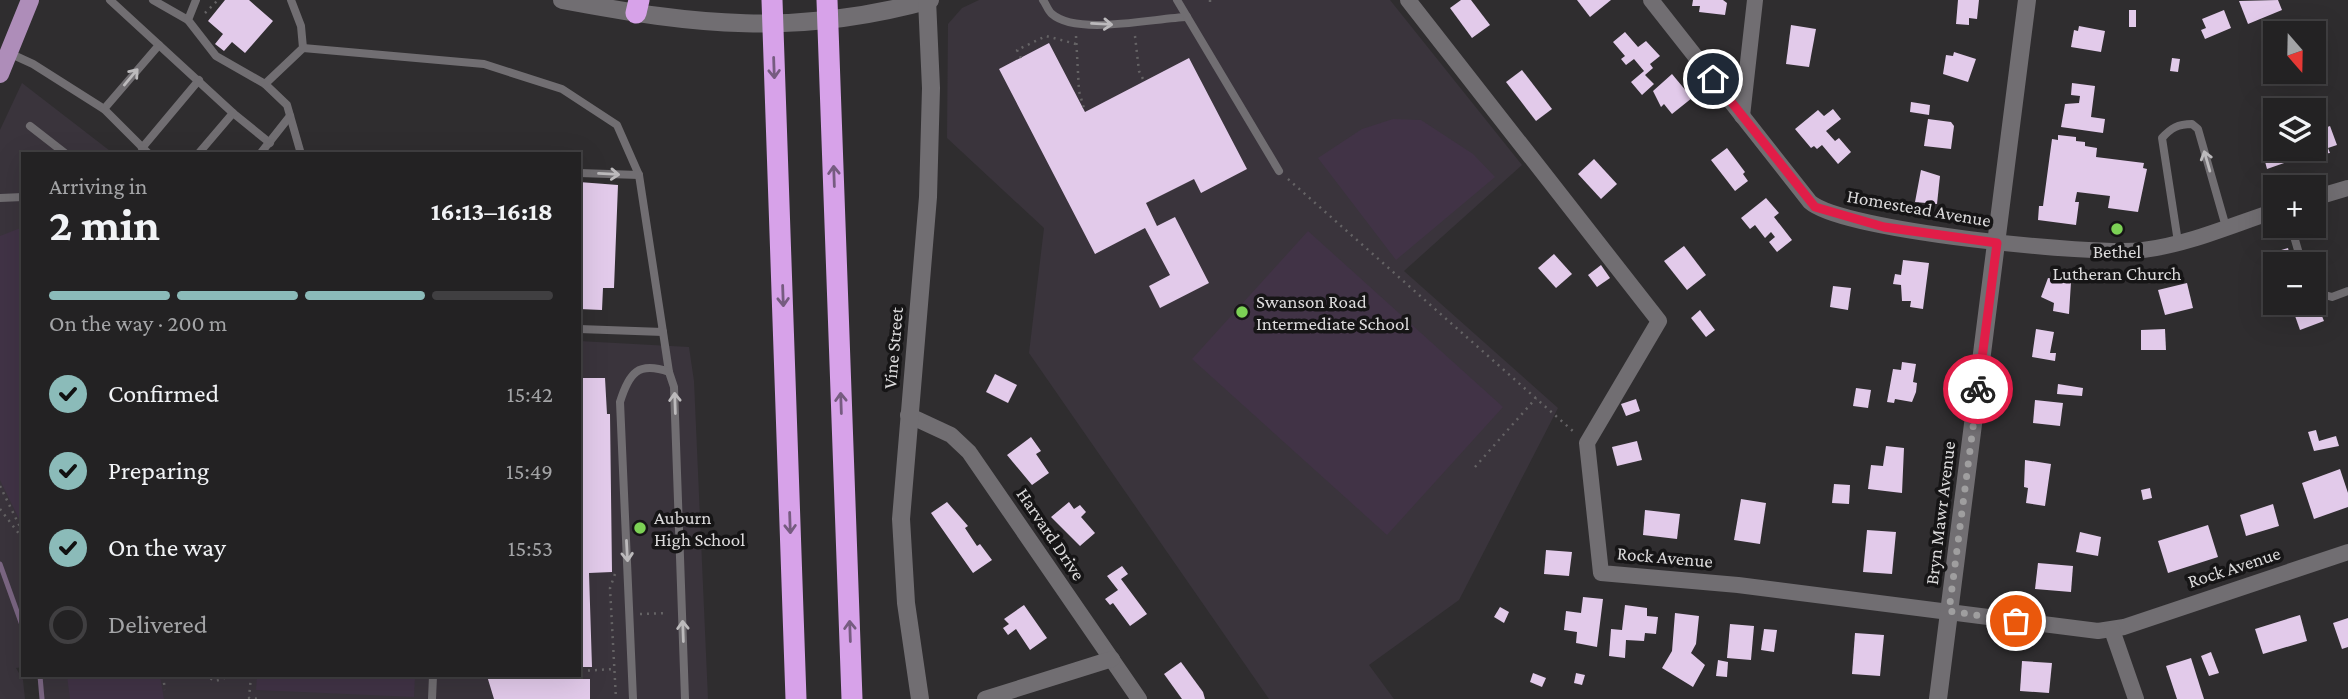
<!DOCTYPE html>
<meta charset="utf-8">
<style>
body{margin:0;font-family:"Crimson Pro",serif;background:#2b2a2b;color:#f1f3f6;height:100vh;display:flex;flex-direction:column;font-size:26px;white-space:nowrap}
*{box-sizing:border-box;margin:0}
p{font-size:23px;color:#a3a4a6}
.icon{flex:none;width:38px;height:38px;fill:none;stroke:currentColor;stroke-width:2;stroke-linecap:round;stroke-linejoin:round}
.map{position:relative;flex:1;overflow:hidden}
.details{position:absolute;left:21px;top:152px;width:560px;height:525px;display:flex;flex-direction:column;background:#232223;border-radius:0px;box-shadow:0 7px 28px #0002,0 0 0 2px #403f41}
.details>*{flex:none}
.needle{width:46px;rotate:160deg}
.controls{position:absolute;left:2263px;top:21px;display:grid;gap:14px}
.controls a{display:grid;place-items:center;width:63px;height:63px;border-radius:0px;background:#232223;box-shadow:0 7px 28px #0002,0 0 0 2px #403f41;font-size:35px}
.pin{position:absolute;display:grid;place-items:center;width:60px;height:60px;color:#fff;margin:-30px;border:4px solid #fff;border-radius:50%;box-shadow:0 2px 7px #0007}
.courier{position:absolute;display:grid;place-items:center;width:70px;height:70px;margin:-35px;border:5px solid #e11d48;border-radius:50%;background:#fff;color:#222;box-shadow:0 2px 9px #0007}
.headline em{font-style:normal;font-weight:700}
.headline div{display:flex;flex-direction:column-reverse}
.headline{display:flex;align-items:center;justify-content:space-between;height:119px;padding:0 28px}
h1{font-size:46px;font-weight:700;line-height:52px}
.bar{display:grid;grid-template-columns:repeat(4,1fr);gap:10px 7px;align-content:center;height:84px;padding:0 28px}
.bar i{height:9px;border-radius:5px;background:#403f41}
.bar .selected{background:#8bbbb9}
.bar p{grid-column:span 4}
ol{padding:0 28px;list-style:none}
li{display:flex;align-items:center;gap:21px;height:77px}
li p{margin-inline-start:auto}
li .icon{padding:7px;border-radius:50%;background:#8bbbb9;color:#111;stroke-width:4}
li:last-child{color:#a3a4a6}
li i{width:38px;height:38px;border:4px solid #403f41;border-radius:50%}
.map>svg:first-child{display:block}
.built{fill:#3a343c}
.green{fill:#413346}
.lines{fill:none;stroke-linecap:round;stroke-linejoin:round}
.stream{stroke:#7b6683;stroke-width:5}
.building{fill:#e2caea}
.path{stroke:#656365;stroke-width:2.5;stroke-dasharray:2 5;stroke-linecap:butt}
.service{stroke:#716e72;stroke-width:8}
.minor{stroke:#716e72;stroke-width:16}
.tertiary{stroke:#716e72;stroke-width:18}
.primary{stroke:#ae8db9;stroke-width:18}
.motorway{stroke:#d7a2e9;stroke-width:21}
.oneway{stroke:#bcbabc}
.oneway2{stroke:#765c80}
.done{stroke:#9f9e9f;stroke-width:7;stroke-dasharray:0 12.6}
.route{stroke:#e11d48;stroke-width:9}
.poi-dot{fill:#7cd155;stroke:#161516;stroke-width:2.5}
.labels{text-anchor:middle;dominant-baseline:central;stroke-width:7;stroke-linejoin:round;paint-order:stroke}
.street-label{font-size:19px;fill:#dcdbdc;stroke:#161516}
.poi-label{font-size:19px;fill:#dcdbdc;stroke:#161516;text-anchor:start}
</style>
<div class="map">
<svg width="2348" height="699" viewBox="0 0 2348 699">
<rect width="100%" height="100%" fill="#2f2d2f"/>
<!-- built -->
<g class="built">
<path d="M979,0H1390L1522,165L1404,271L1558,408L1459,600L1369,665L1394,699H1269L1029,353L1044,228L947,138L948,24L962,8Z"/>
<path d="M22,83L114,154H23V667L16,668L23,680L25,699H0V130Z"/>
<path d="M579,341L689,347L694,381L708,699H44L42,676H579Z"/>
</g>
<!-- green -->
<g class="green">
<path d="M1393,119L1421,120L1473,154L1495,177L1396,260L1318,158L1362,129Z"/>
<path d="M23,227V527L0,480V236Z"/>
<path d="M1308,231L1503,407L1387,535L1192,359Z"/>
<path d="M67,676H160L164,699H70Z"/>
<path d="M257,676H415L414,697L256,690Z"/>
</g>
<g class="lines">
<!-- stream -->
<g class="stream">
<path d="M0,564L23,628"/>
<path d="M40,676L42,699"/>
</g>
</g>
<!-- building -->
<g class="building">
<path d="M225,0H249L273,21L245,53L232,42L224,51L215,44L223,34L208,21Z"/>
<path d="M1461,0H1471L1490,25L1472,38L1450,8Z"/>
<path d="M1577,0H1611L1590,17Z"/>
<path d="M1693,0H1723L1727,3L1725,15L1699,12L1700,6H1692Z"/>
<path d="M1958,0H1979L1977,19L1969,18V25L1956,24Z"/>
<path d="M2278,0L2282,10L2248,24L2239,1Z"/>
<rect x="2129" y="10" width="7" height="17"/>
<path d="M2224,10L2231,28L2205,39L2201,30L2206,28L2202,19Z"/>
<path d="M1791,25L1816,29L1809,67L1786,64Z"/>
<path d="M2079,26L2105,31L2101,52L2071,47L2074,30L2078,31Z"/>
<path d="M1625,32L1638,47L1646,41L1660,56L1650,64L1653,68L1645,75L1654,84L1642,95L1631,82L1644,71L1634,59L1626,65L1621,59L1625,56L1613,42Z"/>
<path d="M1049,43L1085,112L1189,58L1247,169L1201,193L1194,179L1146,203L1157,226L1175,217L1209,283L1160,308L1149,286L1170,275L1145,228L1095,254L999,69Z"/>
<path d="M1954,52L1976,59L1968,82L1943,74L1946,55L1953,56Z"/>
<path d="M2172,58L2180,59L2178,72L2170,71Z"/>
<path d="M1522,70L1552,109L1536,121L1506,82Z"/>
<path d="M1672,74L1692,98L1672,114L1664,104L1661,107L1653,91Z"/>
<path d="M2072,83L2095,86L2091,117L2105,119L2103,133L2061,127L2065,104L2079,103L2080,96L2071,95Z"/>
<path d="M1911,102L1930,105L1929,115L1910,112Z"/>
<path d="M1833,109L1841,119L1826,131L1835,141L1839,138L1851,152L1838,164L1822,145L1817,149L1814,146L1811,148L1795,129L1818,110L1824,116Z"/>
<path d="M1928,119L1951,122L1954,126L1951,149L1924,146Z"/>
<path d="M2330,126L2337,145L2328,148L2330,153L2314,155V132Z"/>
<path d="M2058,135L2076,137V141L2085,142V146L2097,148L2096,157L2144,163L2143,168L2147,169L2138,212L2108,208L2110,196L2077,192L2075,202H2079L2076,225L2038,220L2039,206H2043L2052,139L2058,140Z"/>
<path d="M2275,146V149H2283L2287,162L2267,169L2262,150Z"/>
<path d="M1727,148L1745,172L1743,174L1748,181L1735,191L1711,160Z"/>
<path d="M1594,159L1617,184L1601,199L1578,174Z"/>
<path d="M1921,170L1940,176L1937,204L1915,202Z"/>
<path d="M579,182L618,185L614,288H603L602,310L579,309Z"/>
<path d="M1766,198L1779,213L1774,217L1792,240L1777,252L1769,242L1775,237L1771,232L1765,238L1755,225L1750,229L1741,218Z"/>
<path d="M1684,246L1706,275L1687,290L1664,261Z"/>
<path d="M2288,248L2292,264H2275V292L2272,293L2261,256Z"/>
<path d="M1554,254L1572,274L1556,288L1538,268Z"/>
<path d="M1903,260L1929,263L1923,309L1910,307L1911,301H1902L1901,285L1893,284L1895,274L1901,275Z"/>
<path d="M1601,265L1610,278L1597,287L1588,275Z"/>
<path d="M2048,278L2071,282L2069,314L2053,311L2054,303L2041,297Z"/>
<path d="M2187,283L2193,308L2165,315L2158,290Z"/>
<path d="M1833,286L1851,288L1848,310L1830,307Z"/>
<path d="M2317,304L2324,321L2300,330L2294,313Z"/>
<path d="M1700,310L1715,330L1706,337L1691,318Z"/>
<path d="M2036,329L2054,332L2050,353H2056L2055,361L2032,357Z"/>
<path d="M2165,329L2166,350H2141V330Z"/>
<path d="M1902,362L1916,364L1913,382L1917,383L1916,392L1912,402L1895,399L1894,403L1887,402L1893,369L1901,370Z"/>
<path d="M995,374L1017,385L1008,403L986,392Z"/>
<path d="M579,378H605L607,414H610L612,572L589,573L592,667H579Z"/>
<path d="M2058,384L2083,388L2082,396L2057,394Z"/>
<path d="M1856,388L1871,390L1868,408L1853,406Z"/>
<path d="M1636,399L1640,411L1626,416L1621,404Z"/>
<path d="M2035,400L2063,403L2060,426L2033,423Z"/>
<path d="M2316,430L2319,441L2336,436L2339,446L2314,451L2308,432Z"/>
<path d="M1031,437L1041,451L1036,454L1049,473L1032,485L1007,455Z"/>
<path d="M1637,441L1642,460L1617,466L1612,447Z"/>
<path d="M1886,446L1904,448L1902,493L1868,489L1871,465L1883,466Z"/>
<path d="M2025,460L2051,464L2045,506L2026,503L2028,488L2024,487Z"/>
<path d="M2340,469L2348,493V507L2314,519L2302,483Z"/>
<path d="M1834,484L1850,485L1849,504L1832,503Z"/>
<path d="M2150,488L2152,498L2143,500L2141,490Z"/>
<path d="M1741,499L1766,503L1760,544L1734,540Z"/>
<path d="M947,502L968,526L965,528L977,546L980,544L992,560L973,573L931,513Z"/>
<path d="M1069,502L1074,509L1080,505L1086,512L1081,517L1095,533L1080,546L1051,517Z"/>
<path d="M2273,504L2279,526L2246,536L2240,515Z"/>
<path d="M1645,510L1680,514L1677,539L1643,535Z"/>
<path d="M2208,525L2218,557L2168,573L2158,541Z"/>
<path d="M1867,530L1896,532L1892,574L1863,572Z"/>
<path d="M2080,532L2101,537L2098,556L2076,552Z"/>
<path d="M1546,550L1572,552L1569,576L1544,574Z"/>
<path d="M2038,563L2073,566L2071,592L2035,589Z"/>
<path d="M1122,566L1128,574L1121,579L1147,614L1130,626L1113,603L1110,605L1105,599L1118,590L1107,576Z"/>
<path d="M1583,597L1603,599L1597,647L1576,643L1577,632L1564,630L1566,611L1581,613Z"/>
<path d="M1024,605L1047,638L1030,650L1016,629L1008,635L1003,628L1009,624L1004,619Z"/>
<path d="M1625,605L1647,608V616L1658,617L1656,634L1645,633L1644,641L1626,640L1625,658L1609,656L1611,629L1622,630Z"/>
<path d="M1500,607L1509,612L1504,623L1494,617Z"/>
<path d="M1675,613L1699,616L1696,644L1691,653L1705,665L1693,687L1662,668L1672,651Z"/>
<path d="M2300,615L2307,641L2263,654L2255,629Z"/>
<path d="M2348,618V647L2342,649L2333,623Z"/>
<path d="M1730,624L1754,626L1751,660L1727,658Z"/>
<path d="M1764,629L1777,630L1774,652L1761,650Z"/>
<path d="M1855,633L1884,635L1880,676L1852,674Z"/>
<path d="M2211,652L2219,673L2209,676L2201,656Z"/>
<path d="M2191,658L2204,699H2177L2166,666Z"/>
<path d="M1718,660L1728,662L1727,677L1716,676Z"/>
<path d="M2022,661L2052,663L2049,693L2020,691Z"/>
<path d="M1181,662L1203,692L1205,699H1182L1164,674Z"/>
<path d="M1533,673L1546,678L1542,687L1530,682Z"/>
<path d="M1576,673L1585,675L1582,685L1574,683Z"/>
<path d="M487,676H581V679H590V699H494Z"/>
</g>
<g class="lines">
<!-- path -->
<g class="path">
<path d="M1210,0V2"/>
<path d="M205,13L218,0"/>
<path d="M1076,36L1079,91L1085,112"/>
<path d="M1135,36L1139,71L1144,81"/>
<path d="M1021,58L1017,50L1046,36L1076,44"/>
<path d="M1288,179L1574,432"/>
<path d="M1475,467L1536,398"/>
<path d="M0,486L23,533"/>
<path d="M0,509L23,539"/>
<path d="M615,574L610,588L616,699"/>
<path d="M640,614L668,613"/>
<path d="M581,671L614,669"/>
<path d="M163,676L165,690"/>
<path d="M204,676L216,681L230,676"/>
<path d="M251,676L249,698L260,699"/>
</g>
<!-- service -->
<g class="service">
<path d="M110,0L233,113L270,143"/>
<path d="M153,0L188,20"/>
<path d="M196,0L188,20L216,56L265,84L303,48L301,26L291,0"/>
<path d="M1043,0C1046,4 1048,11 1052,14C1077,36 1155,18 1187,17"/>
<path d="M1177,0L1279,171"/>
<path d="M303,48L484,64L562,89L617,125L639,175L663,332L579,329"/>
<path d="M9,53L33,64L104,109L149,154"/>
<path d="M265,84L287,105L301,154"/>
<path d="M104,109L159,45"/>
<path d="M30,126L66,154"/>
<path d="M142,148L199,80"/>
<path d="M198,154L233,113"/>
<path d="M260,154L290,116"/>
<path d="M579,173L639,175"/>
<path d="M0,198L23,197"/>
<path d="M2291,226L2302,264"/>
<path d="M2178,242L2162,138C2171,128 2178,124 2192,124L2198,129L2226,227"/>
<path d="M2314,292L2332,297L2348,291"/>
<path d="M663,332L669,372"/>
<path d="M432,699L433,676"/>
<path d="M633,699L620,402C629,373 638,361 669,372L674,387L685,699"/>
</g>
<!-- minor -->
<g class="minor">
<path d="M1408,0L1659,321L1587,443L1601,573L1738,585L2098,631L2124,627L2348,552"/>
<path d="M1651,0L1810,202C1843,231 2093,256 2143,250C2187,245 2232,225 2275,211"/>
<path d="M1742,116L1755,0"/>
<path d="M2314,198L2348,188"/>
<path d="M908,415L951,435L969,452L1139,699"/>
<path d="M2112,630L2136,699"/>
<path d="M985,699L1112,659"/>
</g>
<!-- tertiary -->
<g class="tertiary">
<path d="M562,0C695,25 796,37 930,0"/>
<path d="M920,699L906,603L901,519L928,197L931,88L927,0"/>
<path d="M1938,699L2027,0"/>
</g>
<!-- primary -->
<path class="primary" d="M0,74L30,0"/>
<!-- motorway -->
<g class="motorway">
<path d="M772,0L796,699"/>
<path d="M827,0L852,699"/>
<path d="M636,13L639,0"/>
</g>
</g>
<!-- one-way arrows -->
<defs><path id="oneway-shaft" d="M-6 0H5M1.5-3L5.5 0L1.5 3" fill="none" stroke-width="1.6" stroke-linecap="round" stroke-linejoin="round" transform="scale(1.75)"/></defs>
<g class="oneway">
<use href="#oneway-shaft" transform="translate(1102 24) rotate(3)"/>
<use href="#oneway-shaft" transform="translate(131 77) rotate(-50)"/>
<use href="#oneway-shaft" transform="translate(2207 161) rotate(-106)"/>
<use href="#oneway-shaft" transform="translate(609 174) rotate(3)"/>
<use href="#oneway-shaft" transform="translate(675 403) rotate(-92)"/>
<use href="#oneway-shaft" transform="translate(627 551) rotate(87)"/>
<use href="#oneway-shaft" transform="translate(683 631) rotate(-92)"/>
</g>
<g class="oneway2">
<use href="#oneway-shaft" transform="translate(774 68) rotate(88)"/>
<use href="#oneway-shaft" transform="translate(834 176) rotate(-92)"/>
<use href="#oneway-shaft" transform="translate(783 296) rotate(88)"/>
<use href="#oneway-shaft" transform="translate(841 403) rotate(-92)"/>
<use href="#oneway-shaft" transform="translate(790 523) rotate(88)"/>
<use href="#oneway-shaft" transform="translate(850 631) rotate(-92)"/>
</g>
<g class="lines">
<!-- done -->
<path class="done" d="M1978,389L1949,611L2016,621"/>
<!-- route -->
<path class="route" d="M1713,79L1815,207L1884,227L1997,243L1978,389"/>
</g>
<!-- markers -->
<g class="poi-dot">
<circle cx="2117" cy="229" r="7"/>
<circle cx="1242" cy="312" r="7"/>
<circle cx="640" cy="528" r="7"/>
</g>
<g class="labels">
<!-- street labels -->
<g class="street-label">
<text transform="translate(1919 208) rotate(10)">Homestead Avenue</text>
<text transform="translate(893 348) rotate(-85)">Vine Street</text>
<text transform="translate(1940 513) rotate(-83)">Bryn Mawr Avenue</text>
<text transform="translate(1051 534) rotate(56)">Harvard Drive</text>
<text transform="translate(1665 557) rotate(5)">Rock Avenue</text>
<text transform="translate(2234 567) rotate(-18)">Rock Avenue</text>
</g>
<!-- poi labels -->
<g class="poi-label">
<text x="2117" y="251" text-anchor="middle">Bethel<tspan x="2117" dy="22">Lutheran Church</tspan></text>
<text x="1256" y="301">Swanson Road<tspan x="1256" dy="22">Intermediate School</tspan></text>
<text x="654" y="517">Auburn<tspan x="654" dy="22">High School</tspan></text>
</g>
</g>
</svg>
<div class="controls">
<a><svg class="needle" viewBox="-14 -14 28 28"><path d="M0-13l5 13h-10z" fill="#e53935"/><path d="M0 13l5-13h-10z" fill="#a3a4a6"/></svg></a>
<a><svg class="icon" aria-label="layers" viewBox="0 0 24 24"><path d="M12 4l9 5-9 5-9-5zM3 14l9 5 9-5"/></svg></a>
<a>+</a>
<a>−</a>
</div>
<div class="pin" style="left:2016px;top:621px;background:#ea580c"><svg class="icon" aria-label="bag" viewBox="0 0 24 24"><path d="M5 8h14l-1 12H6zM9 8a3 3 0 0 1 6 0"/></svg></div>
<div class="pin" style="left:1713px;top:79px;background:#1f2937"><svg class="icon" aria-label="home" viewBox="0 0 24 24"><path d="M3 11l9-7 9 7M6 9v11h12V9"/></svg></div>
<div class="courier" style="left:1978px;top:389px"><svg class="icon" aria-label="bike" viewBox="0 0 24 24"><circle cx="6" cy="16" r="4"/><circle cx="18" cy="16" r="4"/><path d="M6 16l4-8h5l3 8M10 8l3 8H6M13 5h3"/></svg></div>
<section class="details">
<div class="headline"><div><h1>2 min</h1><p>Arriving in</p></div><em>16:13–16:18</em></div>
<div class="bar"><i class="selected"></i><i class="selected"></i><i class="selected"></i><i></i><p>On the way · 200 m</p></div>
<ol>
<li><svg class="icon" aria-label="check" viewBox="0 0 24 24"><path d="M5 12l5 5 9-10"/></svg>Confirmed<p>15:42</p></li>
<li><svg class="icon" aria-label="check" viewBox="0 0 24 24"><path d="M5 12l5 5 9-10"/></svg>Preparing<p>15:49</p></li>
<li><svg class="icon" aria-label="check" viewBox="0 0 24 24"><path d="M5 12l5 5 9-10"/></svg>On the way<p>15:53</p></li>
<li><i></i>Delivered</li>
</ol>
</section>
</div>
